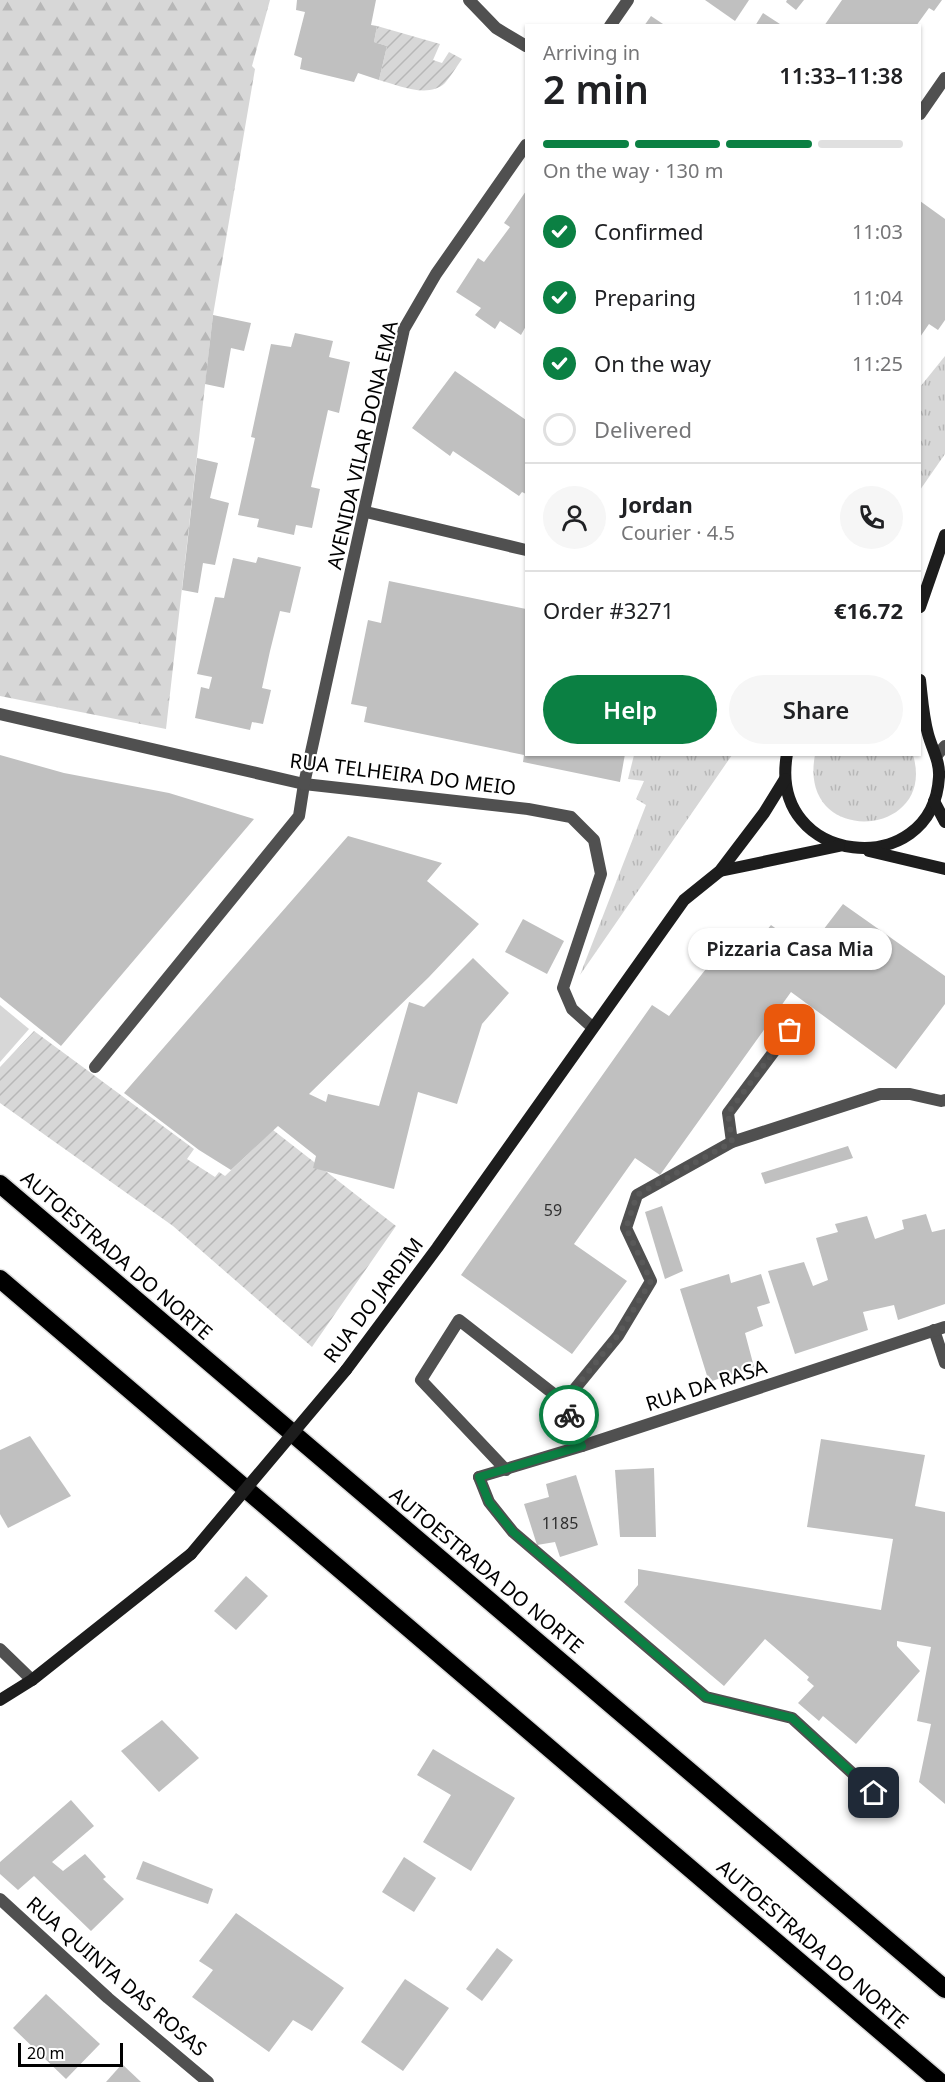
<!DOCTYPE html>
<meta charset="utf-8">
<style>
body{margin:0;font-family:"Noto Sans",sans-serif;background:#f6f6f6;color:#202124;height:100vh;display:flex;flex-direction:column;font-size:22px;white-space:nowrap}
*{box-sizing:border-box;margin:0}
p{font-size:20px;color:#757577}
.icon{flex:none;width:33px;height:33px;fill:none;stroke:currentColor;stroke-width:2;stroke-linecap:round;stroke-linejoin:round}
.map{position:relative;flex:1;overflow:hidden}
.side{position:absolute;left:525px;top:24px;width:396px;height:732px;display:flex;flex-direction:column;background:#fff;border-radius:0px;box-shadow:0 2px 4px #0004}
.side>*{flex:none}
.scale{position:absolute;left:18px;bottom:15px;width:105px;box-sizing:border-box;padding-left:6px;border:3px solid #000;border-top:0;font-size:16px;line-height:21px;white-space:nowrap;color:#000;-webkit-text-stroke:4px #fff;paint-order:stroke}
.pin{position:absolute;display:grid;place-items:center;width:51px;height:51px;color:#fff;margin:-26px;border-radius:12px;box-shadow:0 3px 9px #0006}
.courier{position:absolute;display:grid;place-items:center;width:60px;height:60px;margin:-30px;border:4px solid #0b8043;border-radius:50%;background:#fff;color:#222;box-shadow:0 2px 8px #0007}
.bubble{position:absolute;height:42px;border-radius:21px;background:#fff;box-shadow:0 2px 4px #0004;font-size:20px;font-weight:600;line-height:42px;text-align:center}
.overview em{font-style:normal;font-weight:600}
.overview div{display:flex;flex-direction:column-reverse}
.overview{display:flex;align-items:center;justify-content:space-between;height:102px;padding:0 18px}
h1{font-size:39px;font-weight:600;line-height:45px}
.bar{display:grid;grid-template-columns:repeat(4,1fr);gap:9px 6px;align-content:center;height:72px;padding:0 18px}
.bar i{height:8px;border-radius:4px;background:#e0e0e0}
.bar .selected{background:#0b8043}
.bar p{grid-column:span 4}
.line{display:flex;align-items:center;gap:15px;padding:0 18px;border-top:2px solid #e0e0e0}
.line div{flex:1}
.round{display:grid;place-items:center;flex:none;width:63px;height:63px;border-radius:32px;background:#f6f6f6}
ol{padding:0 18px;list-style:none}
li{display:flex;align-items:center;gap:18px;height:66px}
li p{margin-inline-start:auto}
li .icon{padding:6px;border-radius:50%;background:#0b8043;color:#fff;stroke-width:4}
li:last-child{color:#757577}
li i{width:33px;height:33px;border:3px solid #e0e0e0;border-radius:50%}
.button{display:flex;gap:12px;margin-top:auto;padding:12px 18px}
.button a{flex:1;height:69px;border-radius:36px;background:#0b8043;color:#fff;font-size:24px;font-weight:600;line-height:69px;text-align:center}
.button a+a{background:#f6f6f6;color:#202124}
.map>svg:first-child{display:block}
.grass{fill:url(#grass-tufts)}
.forest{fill:url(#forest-firs)}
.garden{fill:url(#garden-furrows)}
.pitch{fill:#d7d7d7}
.building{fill:#c0c0c0}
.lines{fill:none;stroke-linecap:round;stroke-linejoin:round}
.highway-casing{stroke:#dbdbdb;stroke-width:21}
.lane{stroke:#505050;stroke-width:12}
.street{stroke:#505050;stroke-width:12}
.secondary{stroke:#1d1d1d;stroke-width:12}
.highway{stroke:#000;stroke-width:18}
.secondary-bridge{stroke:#1d1d1d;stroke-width:12}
.done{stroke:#595959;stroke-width:6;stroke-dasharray:0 10.8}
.route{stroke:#0b8043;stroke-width:8}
.labels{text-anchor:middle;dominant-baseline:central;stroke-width:4.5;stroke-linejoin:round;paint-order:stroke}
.number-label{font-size:16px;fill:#303030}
.street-label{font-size:20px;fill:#000;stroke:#fff}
</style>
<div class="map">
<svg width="945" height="2082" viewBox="0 0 945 2082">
<defs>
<pattern id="grass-tufts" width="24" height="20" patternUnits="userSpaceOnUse" patternTransform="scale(1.5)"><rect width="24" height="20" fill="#d7d7d7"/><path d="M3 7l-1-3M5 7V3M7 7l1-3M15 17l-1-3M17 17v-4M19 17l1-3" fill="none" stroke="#b7b7b7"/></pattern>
<pattern id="forest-firs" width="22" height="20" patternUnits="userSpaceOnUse" patternTransform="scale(1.5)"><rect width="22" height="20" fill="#d7d7d7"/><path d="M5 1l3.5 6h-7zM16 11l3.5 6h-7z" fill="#b7b7b7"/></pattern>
<pattern id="garden-furrows" width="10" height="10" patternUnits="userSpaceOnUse" patternTransform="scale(1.5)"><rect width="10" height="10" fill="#d7d7d7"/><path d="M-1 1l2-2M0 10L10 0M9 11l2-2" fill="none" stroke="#b7b7b7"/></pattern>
</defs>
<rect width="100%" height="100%" fill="#fff"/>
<!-- grass -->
<g class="grass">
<path d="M945,356V454L920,490V387Z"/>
<path d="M634,755H732L580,975L646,805L636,799L644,781L628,779Z"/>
<path d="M815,755H913C938,838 797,849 815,755Z"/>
</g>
<!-- forest -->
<path class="forest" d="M0,0H270L252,66L255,69L213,315L166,729L0,696Z"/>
<!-- garden -->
<g class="garden">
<path d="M377,26L440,44L433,60L442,63L449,52L462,59C457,66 451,76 445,83C428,99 398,85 379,80L387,46L374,42Z"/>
<path d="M34,1031L194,1149L187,1159L215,1177L219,1172L225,1176L273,1130L396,1226L312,1347L173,1226L0,1103V1067Z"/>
</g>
<!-- pitch -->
<path class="pitch" d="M0,1005L29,1029L0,1062Z"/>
<!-- building -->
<g class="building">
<path d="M297,0H376L371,25L377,26L374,42L387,46L379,80L358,73L354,82L300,69L302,58L294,55L305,12L296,10Z"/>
<path d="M705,0H749L735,21Z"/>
<path d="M787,0H804L796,10L786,2Z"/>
<path d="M842,0H942L934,11L929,8L916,26H824Z"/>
<path d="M763,13L783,26H755Z"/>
<path d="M651,16L666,26H644Z"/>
<path d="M526,191V326L521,335L500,321L495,329L475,315L481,308L456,292L478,258L484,262L510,227L504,223Z"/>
<path d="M920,201L945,219V320L938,330L929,324L920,337Z"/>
<path d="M213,315L251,323L244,351L231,348L224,388L205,384Z"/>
<path d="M295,333L333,341L329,357L350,362L339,413L328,410L311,487L320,489L312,528L296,525L294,535L257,527L259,519L238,515L255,438L251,437L271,344L291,347Z"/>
<path d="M455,371L526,420V494L522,492L519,496L453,451L450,456L412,428Z"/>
<path d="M197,458L218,463L210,498L229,503L215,565L203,563L198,593L182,590Z"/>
<path d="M258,557L301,567L290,613L280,611L270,651L262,688L271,690L263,724L252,722L250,730L195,718L201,687L209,689L212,677L197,674L215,597L224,598L233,558L256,563Z"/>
<path d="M389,581L526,609V754H625L620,782L523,762L524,755L364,722L367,707L351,704L368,620L381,623Z"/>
<path d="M0,755L64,773L169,793L254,819L61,1046L0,997Z"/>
<path d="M348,836L442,863L427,881L479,924L429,977L309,1094L326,1102L328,1094L379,1106L409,1002L424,1007L473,958L509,993L482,1024L457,1104L418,1092L394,1189L313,1168L316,1156L278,1126L231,1170L199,1150L124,1093Z"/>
<path d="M843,904L945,976V1004L896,1069L791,992L660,1175L635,1158L574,1244L627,1281L572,1354L461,1275L652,1005L669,1016L731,937L751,949L771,925L807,951Z"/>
<path d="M523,919L564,941L547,974L505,952Z"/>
<path d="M848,1146L853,1158L765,1184L761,1173Z"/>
<path d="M662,1206L683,1271L665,1279L645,1212Z"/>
<path d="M926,1214L932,1232L945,1229V1304L898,1320L894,1305L863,1312L868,1330L795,1354L768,1271L804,1262L813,1286L828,1280L816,1238L838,1232L835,1224L867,1216L875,1239L904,1229L902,1220Z"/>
<path d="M729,1274L731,1283L761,1274L770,1303L757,1307L763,1326L745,1333L754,1367L709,1382L680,1289Z"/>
<path d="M30,1436L71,1496L8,1528L0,1514V1450Z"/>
<path d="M821,1439L925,1455L915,1506L945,1512V1804L919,1782L931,1724L917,1721L931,1647L897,1641V1646L920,1671L856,1744L823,1716L819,1721L798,1703L814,1686L807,1680L809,1677L765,1639L724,1686L624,1602L638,1585V1569L881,1610L893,1539L807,1527Z"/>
<path d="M654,1468L656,1537H620L615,1470Z"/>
<path d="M576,1475L598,1545L560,1557L555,1542L537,1545L524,1504L549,1497L546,1484Z"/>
<path d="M246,1576L268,1596L236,1630L214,1611Z"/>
<path d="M162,1720L199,1758L159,1792L121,1751Z"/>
<path d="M433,1749L515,1798L471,1871L423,1842L451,1795L417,1775Z"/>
<path d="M71,1800L94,1826L52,1862L63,1871L85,1854L106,1877L103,1879L124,1899L91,1931L34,1876L18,1890L0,1874V1862Z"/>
<path d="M404,1857L436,1878L414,1912L382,1892Z"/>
<path d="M143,1861L213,1889L208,1904L136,1879Z"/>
<path d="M236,1913L344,1988L312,2031L293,2020L269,2052L192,1997L213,1970L199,1961Z"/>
<path d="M497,1948L513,1960L482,2001L466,1989Z"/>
<path d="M405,1979L449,2008L403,2071L361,2042Z"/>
<path d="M46,1994L100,2044L66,2079L13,2028Z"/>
<path d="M122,2064L141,2082H106Z"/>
</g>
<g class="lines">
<defs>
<g id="highway">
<path d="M0,1184L945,1989"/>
<path d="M0,1279L940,2082"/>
</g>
</defs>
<!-- highway casing -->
<use href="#highway" class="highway-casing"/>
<!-- lane -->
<g class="lane">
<path d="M937,755L945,746"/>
<path d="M95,1067L299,816L304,784"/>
<path d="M732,1142L728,1113L790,1030"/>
<path d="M564,1402L618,1336L651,1281L626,1228L637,1195L732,1142L880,1094H910L941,1101L945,1100"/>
<path d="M506,1470L421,1380L459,1320L564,1402L582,1446"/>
<path d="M479,1477L489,1502L513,1532L706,1697L792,1718L874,1793"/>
</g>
<!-- street -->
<g class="street">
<path d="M469,0L496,28L526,46"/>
<path d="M610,26L628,0"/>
<path d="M920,114L945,78"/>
<path d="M366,512L526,550"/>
<path d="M0,714L304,784L528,809L571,817L594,840L601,874L563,988L572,1009L592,1027"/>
<path d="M304,784L404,329L436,274L526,145"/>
<path d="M934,1330L945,1363"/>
<path d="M479,1477L582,1446L945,1327"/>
<path d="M0,1649L32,1680"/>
<path d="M0,1899L108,1998L208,2082"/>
</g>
<!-- secondary -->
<g class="secondary">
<path d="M920,607L945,535"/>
<path d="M787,754C767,867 933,882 939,777C940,761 932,749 928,734C923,716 922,697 920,680"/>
<path d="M934,801L945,822"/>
<path d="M869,851L945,869"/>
<path d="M720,871L839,846"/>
<path d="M346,1370L437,1248L684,900L720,871L764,813L785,779"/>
<path d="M0,1700L32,1680L191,1554"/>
</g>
<!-- highway -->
<use href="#highway" class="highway"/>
<!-- secondary-bridge -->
<path class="secondary-bridge" d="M191,1554L346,1370"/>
</g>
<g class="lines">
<!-- done -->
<path class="done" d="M569,1415L564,1402L618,1335L651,1281L626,1228L637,1195L732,1142L728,1113L790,1030"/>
<!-- route -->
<path class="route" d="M569,1415L582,1446L479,1477L489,1502L513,1532L706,1697L792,1718L874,1793"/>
</g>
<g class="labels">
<!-- number labels -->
<g class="number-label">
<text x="553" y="1210">59</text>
<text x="560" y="1523">1185</text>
</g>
<!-- street labels -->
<g class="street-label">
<text transform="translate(362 445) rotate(-77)">AVENIDA VILAR DONA EMA</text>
<text transform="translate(403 774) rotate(7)">RUA TELHEIRA DO MEIO</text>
<text transform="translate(117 1255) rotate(41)">AUTOESTRADA DO NORTE</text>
<text transform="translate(373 1300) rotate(-53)">RUA DO JARDIM</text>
<text transform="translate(706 1385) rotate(-18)">RUA DA RASA</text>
<text transform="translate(487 1570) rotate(40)">AUTOESTRADA DO NORTE</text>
<text transform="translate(813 1944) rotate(41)">AUTOESTRADA DO NORTE</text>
<text transform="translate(117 1976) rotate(41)">RUA QUINTA DAS ROSAS</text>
</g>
</g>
</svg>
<div class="scale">20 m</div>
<div class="pin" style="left:790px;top:1030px;background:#ea580c"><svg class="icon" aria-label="bag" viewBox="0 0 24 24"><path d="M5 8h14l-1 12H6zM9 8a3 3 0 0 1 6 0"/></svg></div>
<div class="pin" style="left:874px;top:1793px;background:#1f2937"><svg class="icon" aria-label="home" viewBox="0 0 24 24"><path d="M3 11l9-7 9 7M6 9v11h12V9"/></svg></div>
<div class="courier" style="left:569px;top:1415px"><svg class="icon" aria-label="bike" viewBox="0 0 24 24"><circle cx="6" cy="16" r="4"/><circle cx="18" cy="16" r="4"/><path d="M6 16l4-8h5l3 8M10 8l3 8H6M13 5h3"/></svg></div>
<div class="bubble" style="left:688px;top:928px;width:204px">Pizzaria Casa Mia</div>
<section class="side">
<div class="overview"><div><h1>2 min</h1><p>Arriving in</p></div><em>11:33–11:38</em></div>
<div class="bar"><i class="selected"></i><i class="selected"></i><i class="selected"></i><i></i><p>On the way · 130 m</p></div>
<ol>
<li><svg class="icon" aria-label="check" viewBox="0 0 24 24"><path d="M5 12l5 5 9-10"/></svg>Confirmed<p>11:03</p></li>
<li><svg class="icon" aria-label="check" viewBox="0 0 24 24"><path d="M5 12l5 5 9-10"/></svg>Preparing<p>11:04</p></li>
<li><svg class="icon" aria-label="check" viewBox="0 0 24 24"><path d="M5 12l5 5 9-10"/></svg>On the way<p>11:25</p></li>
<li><i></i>Delivered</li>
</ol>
<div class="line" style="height:108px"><a class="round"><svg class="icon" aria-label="person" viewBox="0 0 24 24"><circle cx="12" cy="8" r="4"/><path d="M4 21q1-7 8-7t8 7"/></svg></a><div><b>Jordan</b><p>Courier · 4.5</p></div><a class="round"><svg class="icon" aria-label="phone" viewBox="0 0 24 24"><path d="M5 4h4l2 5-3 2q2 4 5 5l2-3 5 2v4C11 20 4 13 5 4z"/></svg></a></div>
<div class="line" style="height:78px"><div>Order #3271</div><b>€16.72</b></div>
<div class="button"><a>Help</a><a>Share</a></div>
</section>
</div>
